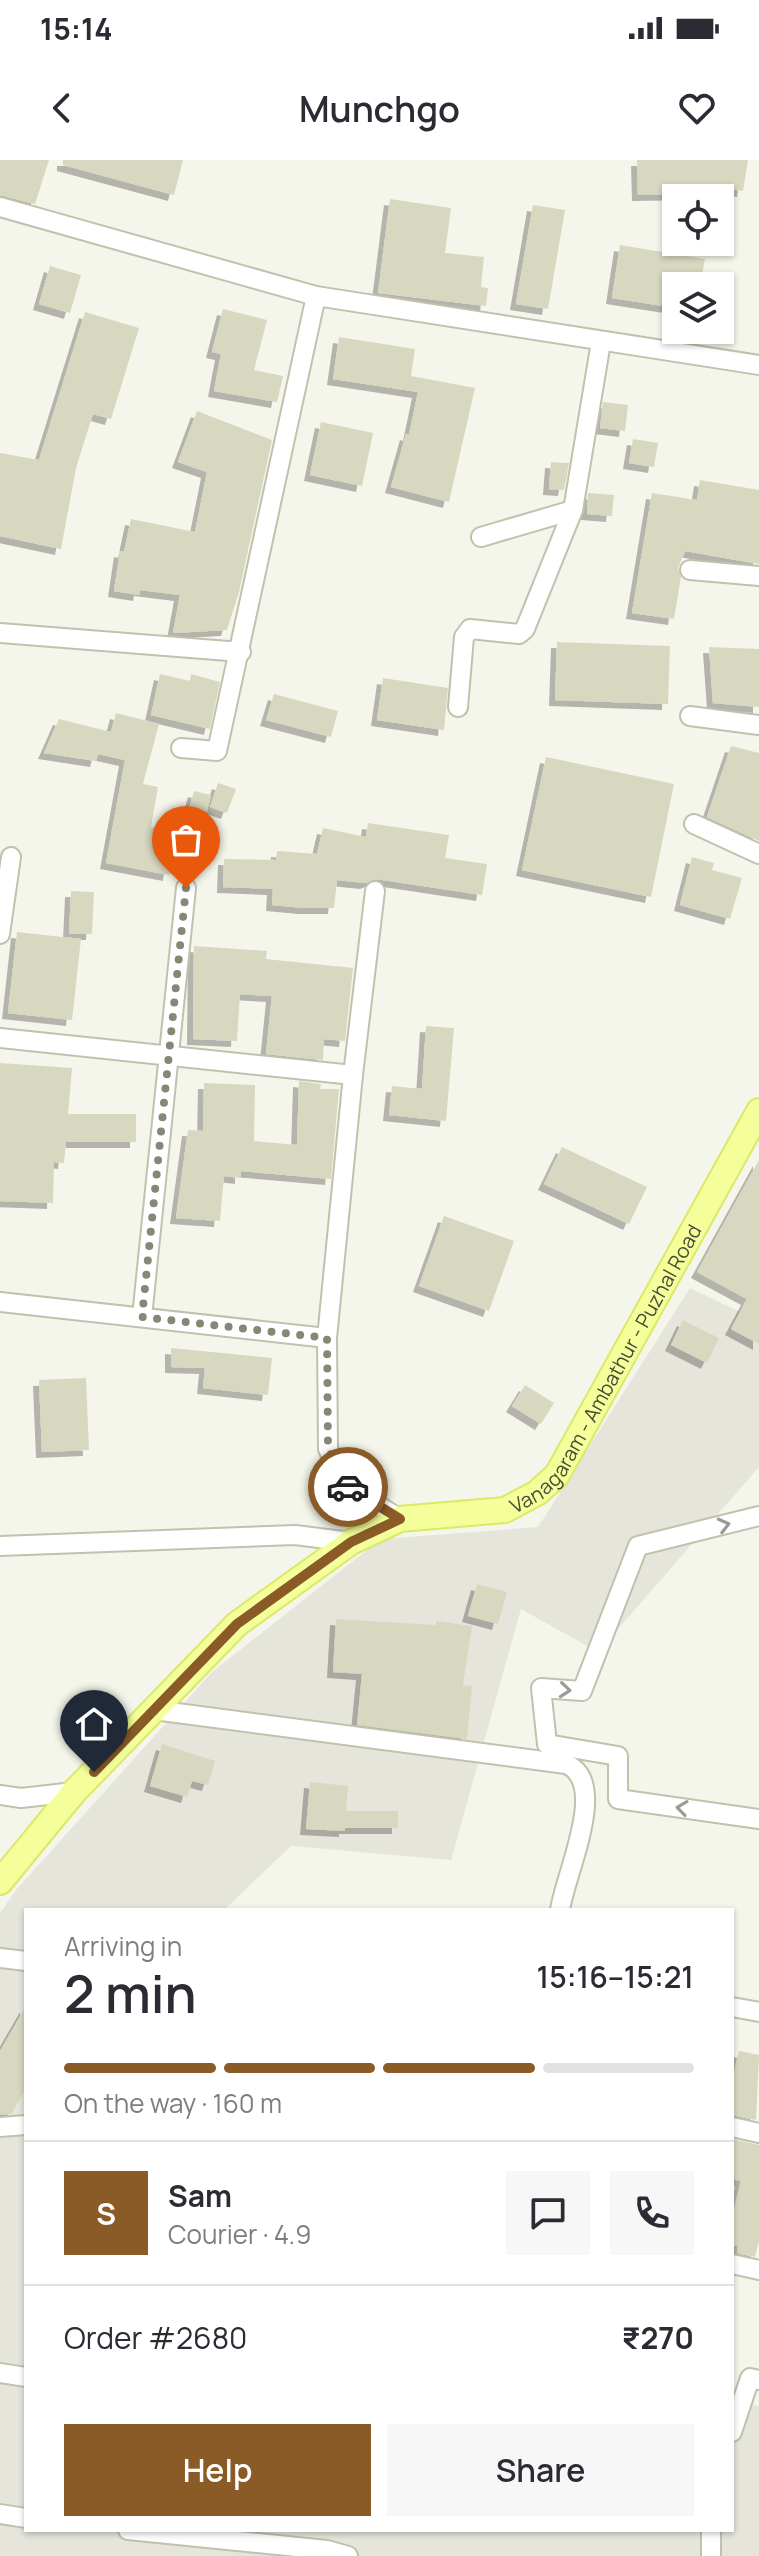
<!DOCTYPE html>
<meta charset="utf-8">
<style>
body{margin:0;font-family:Manrope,sans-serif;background:#f7f7f7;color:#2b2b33;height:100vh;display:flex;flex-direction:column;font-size:30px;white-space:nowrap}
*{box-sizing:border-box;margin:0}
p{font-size:26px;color:#7c7c81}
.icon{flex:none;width:44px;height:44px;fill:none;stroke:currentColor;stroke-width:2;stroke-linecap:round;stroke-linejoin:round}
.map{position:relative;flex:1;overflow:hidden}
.panel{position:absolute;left:24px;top:1748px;width:710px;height:624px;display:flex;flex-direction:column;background:#fff;border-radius:0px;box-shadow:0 2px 6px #0004}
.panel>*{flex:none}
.fabs{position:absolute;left:662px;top:24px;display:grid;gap:16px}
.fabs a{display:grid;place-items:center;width:72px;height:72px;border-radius:0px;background:#fff;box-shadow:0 2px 6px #0004;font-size:40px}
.pin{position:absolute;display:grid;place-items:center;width:68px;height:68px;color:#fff;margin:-82px -34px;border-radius:50% 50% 50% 0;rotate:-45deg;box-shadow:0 0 8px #0007}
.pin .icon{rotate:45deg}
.courier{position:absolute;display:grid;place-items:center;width:80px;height:80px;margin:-40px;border:6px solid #8a5b27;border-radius:50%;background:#fff;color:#222;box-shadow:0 2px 10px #0007}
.head em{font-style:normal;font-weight:600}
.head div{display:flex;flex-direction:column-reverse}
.head{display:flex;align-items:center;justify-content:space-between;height:136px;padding:0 40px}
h1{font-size:52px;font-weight:600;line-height:60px}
.bar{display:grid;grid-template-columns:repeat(4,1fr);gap:12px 8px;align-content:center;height:96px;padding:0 40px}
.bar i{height:10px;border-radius:6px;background:#e1e1e2}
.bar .selected{background:#8a5b27}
.bar p{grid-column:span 4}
.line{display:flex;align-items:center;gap:20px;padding:0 40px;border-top:2px solid #e1e1e2}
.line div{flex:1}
.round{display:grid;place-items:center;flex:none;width:84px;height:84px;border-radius:0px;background:#f7f7f7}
.action{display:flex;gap:16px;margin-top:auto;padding:16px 40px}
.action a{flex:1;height:92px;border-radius:0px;background:#8a5b27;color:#fff;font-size:32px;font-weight:600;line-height:92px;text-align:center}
.action a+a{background:#f7f7f7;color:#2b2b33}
.status{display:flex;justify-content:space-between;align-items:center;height:56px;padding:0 40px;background:#fff;direction:ltr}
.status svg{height:22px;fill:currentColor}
header{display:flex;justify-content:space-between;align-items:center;height:104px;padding:0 40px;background:#fff;font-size:36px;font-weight:600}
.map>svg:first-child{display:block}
.industrial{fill:#e6e5dc}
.building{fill:#d8d8c0;filter:url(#shadow)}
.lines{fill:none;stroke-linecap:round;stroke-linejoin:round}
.minor-casing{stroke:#c1c2ad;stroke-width:22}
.major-casing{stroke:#dce866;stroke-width:28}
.minor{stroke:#fff;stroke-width:18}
.major{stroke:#f4ff9b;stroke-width:24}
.oneway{stroke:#9c9c92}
.done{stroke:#868777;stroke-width:8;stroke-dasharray:0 14.4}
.route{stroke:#8a5b27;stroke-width:10}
.labels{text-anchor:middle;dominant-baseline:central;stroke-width:6;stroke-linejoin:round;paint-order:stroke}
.street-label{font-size:20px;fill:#4b4b38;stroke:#fff}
</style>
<div class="status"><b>15:14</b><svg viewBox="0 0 49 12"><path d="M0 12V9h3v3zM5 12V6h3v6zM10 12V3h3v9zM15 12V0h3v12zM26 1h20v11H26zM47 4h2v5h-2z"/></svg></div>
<header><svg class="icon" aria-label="back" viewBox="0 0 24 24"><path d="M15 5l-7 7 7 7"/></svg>Munchgo<svg class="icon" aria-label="heart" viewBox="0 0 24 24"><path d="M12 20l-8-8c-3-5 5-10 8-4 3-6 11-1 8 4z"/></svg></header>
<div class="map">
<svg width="759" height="2396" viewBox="0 0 759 2396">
<defs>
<filter id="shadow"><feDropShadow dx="-6" dy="6" stdDeviation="0" flood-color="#0004"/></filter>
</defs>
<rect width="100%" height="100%" fill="#f5f6eb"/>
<!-- industrial -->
<path class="industrial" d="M690,1128L759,1161V1307L598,1492L521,1449L451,1700L291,1686L224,1750H26V2370H732V2241L759,2246V2396H0V1753L16,1730L212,1512L381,1379L538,1367Z"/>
<!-- building -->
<g class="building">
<path d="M0,0H49L35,44L0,35Z"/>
<path d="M63,0H183L174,35L63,5Z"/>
<path d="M637,0H748L743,31L710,26V34L638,35Z"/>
<path d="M390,39L451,48L445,93L484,97L481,127L488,128L486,146L378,133Z"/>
<path d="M533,45L565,50L548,149L516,144Z"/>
<path d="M620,85L705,99L700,126H676V148L612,138Z"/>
<path d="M50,106L81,115L70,153L39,144Z"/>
<path d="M223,149L267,160L254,210L283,216L277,242L214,231L221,194L212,192Z"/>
<path d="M85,152L139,168L111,259L93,254L76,308L61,389L0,376V293L39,300Z"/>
<path d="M339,177L415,189L411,216L475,228L449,342L391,327L406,274L409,275L418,232L333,219Z"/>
<path d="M603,242L628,245L625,271L600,268Z"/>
<path d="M197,251L272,280L239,432L227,470L173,473L180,435L140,430L139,435L114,431L120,391L124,392L131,359L195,372L207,312L178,302Z"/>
<path d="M321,262L373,273L362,326L310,315Z"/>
<path d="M633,279L658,283L654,307L629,303Z"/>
<path d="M551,302L569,303L564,330L549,329Z"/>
<path d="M700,320L759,330V404L685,391L678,408L681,417L674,459L632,453L652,333L697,340Z"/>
<path d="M588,333L614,335L612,356L587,354Z"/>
<path d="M557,482L670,486L668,544L555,540Z"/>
<path d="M709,487L759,489V547L713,543Z"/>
<path d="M160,514L190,521L191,514L220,522L210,569L151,555Z"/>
<path d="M383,518L448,528L444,570L377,560Z"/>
<path d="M274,534L338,551L331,577L266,560Z"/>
<path d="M116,553L159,564L143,624L158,627L151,667L186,673L180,708L170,706L169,715L106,703L125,600L98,594L96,601L44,593L59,559L111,572Z"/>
<path d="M731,586L759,593V681L707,657Z"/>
<path d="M546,597L674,624L651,737L522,710Z"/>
<path d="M218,623L236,629L227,653L210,647Z"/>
<path d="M194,631L211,635L202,671L184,667Z"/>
<path d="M368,663L449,675L445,698L487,704L482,735L376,719L366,723L337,720L334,748H304L272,745L273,729L223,727L224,699L276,700L277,691L317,694L323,668L366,677Z"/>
<path d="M692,697L714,703L712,710L742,718L730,759L680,745Z"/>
<path d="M71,731L94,732L92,774H69Z"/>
<path d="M17,772L81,779L72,860L8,853Z"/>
<path d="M194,786L267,791L266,799L353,808L345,881L324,879L323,900L266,894L272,836L240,834L237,881L193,879Z"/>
<path d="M426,866L454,868L446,961L389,955L392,926L422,929Z"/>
<path d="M0,903L72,908L68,954H136V982H66L64,1003L54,1002L53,1043L0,1041Z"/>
<path d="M299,921L321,924L320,929H339L331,1019L241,1011V1018L224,1016L220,1061L176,1058L188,970L203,971L204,923L255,925L254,981L297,985Z"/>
<path d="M562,987L647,1027L629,1064L544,1024Z"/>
<path d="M759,1000V1184L731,1169L747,1139L697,1112Z"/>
<path d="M444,1056L514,1081L489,1151L419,1126Z"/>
<path d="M683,1160L719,1178L707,1203L671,1185Z"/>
<path d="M171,1188L272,1198L268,1235L203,1228L205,1208L171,1207Z"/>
<path d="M86,1218L89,1290L42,1292L39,1220Z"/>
<path d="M525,1225L554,1243L541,1264L512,1246Z"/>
<path d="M477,1424L507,1432L498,1464L468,1456Z"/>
<path d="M336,1459L436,1465V1461L472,1466L463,1525L472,1526L467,1579L357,1565L362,1514L333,1512Z"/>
<path d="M162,1584L215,1601L208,1625L192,1621L187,1637L150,1626Z"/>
<path d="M310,1622L348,1626L346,1651H398V1668H345V1671L306,1669Z"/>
<path d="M26,1846V1929L11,1954L0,1955V1891Z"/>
<path d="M739,1891L759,1895L756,1960L732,1955V1921Z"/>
<path d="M732,1979L759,1985V2081L755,2097L737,2093L738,2086L732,2085V2058L741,2021L732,2019Z"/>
</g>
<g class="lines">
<defs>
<g id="minor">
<path d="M0,47L316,136L759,205"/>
<path d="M481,377L573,350"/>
<path d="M690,410L759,416"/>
<path d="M0,473L241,492"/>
<path d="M458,547L464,477L470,469L519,474L525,469L573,350L601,182"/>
<path d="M690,556L759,565"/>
<path d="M181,588L217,591L316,136"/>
<path d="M694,664L759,694"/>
<path d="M0,774L11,697"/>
<path d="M0,878L353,915L327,1178L328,1289L347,1326L400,1359"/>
<path d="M353,915L375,731"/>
<path d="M0,1142L327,1178"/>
<path d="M142,1157L186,728"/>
<path d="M759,1356L638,1386L582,1531L541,1528L547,1584L618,1596V1639L759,1659"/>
<path d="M0,1386L295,1375L351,1382"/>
<path d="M154,1550L566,1604C610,1622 565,1714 560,1750"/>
<path d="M0,1635L21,1638L74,1632"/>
<path d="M0,1798L26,1801"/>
<path d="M732,1847L759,1852"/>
<path d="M0,1967L26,1965"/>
<path d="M732,1967L759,1973"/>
<path d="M732,2104L759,2110"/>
<path d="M0,2213L26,2217"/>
<path d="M732,2272L750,2218L759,2220"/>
<path d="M0,2354L26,2358"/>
<path d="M128,2370L327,2390L348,2396"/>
<path d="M711,2396V2370"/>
</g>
<g id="major">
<path id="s1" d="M0,1722L74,1632L237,1464L351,1382L400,1359L505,1350L537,1333L557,1315L759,951"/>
</g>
</defs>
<!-- minor casing -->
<use href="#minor" class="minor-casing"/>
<!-- major casing -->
<use href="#major" class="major-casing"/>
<!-- minor -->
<use href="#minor" class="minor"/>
<!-- major -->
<use href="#major" class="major"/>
</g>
<!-- one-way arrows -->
<defs><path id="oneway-chevron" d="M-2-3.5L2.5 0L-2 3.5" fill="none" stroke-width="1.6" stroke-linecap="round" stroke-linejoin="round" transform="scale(2)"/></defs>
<g class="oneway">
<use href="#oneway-chevron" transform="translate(724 1365) rotate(-14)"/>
<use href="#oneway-chevron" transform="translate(565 1530) rotate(5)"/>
<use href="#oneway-chevron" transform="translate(682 1648) rotate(-172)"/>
</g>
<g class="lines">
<!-- done -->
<path class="done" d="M186,728L142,1157L327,1178L328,1289L348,1327"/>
<!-- route -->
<path class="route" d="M94,1612L237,1464L351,1382L400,1359L348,1327"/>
</g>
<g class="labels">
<!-- street labels -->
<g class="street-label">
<text stroke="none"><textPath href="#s1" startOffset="828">Vanagaram - Ambathur - Puzhal Road</textPath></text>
</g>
</g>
</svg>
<div class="fabs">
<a><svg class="icon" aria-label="locate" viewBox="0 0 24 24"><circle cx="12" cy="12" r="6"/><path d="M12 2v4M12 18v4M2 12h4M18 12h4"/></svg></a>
<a><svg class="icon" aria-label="layers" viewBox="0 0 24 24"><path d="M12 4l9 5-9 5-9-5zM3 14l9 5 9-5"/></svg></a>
</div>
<div class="pin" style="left:186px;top:728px;background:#ea580c"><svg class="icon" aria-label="bag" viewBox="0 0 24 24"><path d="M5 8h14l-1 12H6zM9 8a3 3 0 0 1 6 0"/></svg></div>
<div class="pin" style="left:94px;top:1612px;background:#1f2937"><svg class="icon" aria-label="home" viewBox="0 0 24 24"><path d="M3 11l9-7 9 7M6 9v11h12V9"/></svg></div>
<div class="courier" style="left:348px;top:1327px"><svg class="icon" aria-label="car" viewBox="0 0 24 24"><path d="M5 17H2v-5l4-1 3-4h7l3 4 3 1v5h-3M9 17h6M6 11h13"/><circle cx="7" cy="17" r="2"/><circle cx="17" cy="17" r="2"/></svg></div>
<section class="panel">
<div class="head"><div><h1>2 min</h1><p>Arriving in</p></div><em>15:16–15:21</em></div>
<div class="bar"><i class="selected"></i><i class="selected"></i><i class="selected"></i><i></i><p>On the way · 160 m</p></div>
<div class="line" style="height:144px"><b class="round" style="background:#8a5b27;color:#fff">S</b><div><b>Sam</b><p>Courier · 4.9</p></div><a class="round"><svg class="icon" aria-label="chat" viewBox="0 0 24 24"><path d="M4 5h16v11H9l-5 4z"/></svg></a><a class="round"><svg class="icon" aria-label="phone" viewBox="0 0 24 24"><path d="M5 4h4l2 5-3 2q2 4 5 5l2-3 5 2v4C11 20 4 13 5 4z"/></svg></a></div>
<div class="line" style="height:104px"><div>Order #2680</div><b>₹270</b></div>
<div class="action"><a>Help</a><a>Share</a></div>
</section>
</div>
